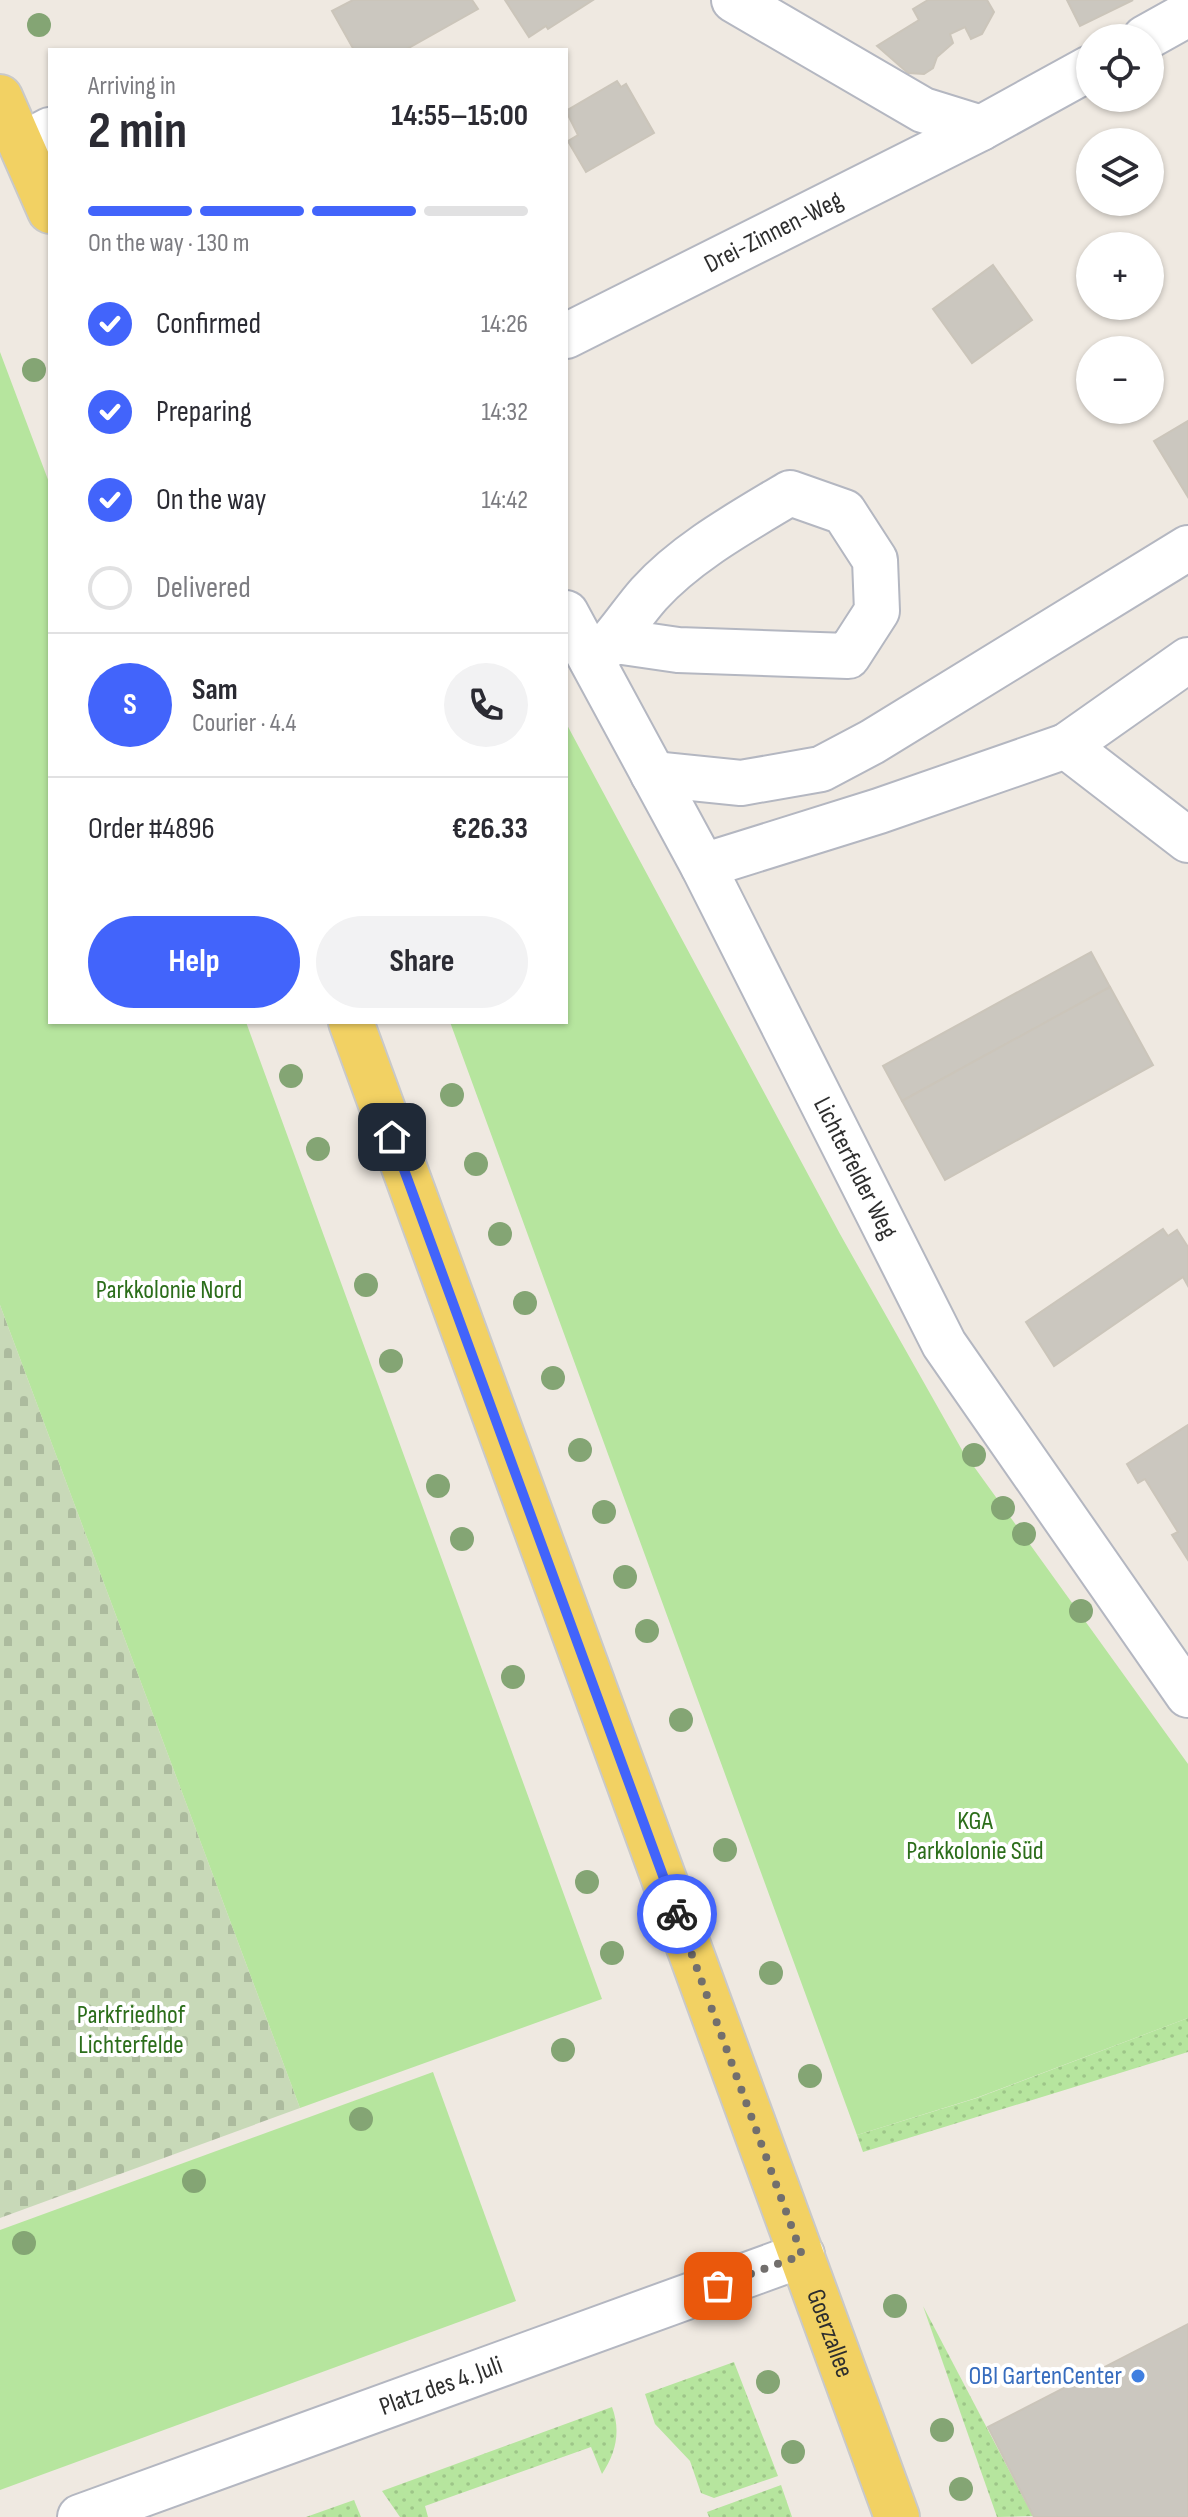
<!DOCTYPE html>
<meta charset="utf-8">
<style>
body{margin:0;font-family:"Sofia Sans Condensed",sans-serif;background:#f2f2f3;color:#2b2b33;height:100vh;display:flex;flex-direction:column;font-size:30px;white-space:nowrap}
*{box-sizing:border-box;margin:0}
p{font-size:26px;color:#7c7c81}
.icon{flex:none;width:44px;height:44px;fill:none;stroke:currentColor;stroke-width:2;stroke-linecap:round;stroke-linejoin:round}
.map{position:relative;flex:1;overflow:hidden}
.side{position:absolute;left:48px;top:48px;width:520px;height:976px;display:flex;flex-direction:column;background:#fff;border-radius:0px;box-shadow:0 2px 6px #0004}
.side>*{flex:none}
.buttons{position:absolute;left:1076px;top:24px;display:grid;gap:16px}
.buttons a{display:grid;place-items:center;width:88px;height:88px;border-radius:50%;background:#fff;box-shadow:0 2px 6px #0004;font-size:40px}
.pin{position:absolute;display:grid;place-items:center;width:68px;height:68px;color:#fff;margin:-34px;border-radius:16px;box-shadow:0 4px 12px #0006}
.courier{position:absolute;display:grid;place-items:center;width:80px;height:80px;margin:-40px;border:6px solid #4264fb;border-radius:50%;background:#fff;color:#222;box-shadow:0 2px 10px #0007}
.headline em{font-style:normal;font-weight:700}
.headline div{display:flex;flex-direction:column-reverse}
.headline{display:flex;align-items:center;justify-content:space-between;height:136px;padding:0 40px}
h1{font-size:52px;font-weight:700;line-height:60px}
.bar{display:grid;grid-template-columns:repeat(4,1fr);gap:12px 8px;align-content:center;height:96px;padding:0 40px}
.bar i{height:10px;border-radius:6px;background:#e1e1e2}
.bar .current{background:#4264fb}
.bar p{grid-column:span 4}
.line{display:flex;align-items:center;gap:20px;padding:0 40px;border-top:2px solid #e1e1e2}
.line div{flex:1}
.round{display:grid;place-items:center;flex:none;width:84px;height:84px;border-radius:42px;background:#f2f2f3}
ol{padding:0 40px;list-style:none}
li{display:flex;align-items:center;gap:24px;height:88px}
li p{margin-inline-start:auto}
li .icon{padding:8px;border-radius:50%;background:#4264fb;color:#fff;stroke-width:4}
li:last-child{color:#7c7c81}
li i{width:44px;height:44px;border:4px solid #e1e1e2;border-radius:50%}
.cta{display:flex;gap:16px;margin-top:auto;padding:16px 40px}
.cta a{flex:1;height:92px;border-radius:48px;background:#4264fb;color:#fff;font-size:32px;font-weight:700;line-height:92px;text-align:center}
.cta a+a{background:#f2f2f3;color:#2b2b33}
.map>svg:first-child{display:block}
.grass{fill:url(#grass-dots)}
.cemetery{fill:url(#cemetery-stones)}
.park{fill:#b6e59e}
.building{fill:#cbc7bf;stroke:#cbc5ba;stroke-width:2}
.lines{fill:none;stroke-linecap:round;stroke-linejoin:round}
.minor-casing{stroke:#b4b7c1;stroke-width:48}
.major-casing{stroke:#c9c9c9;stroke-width:48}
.minor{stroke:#fff;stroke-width:44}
.major{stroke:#f2d163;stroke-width:44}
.tree{fill:#84a574}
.done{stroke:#726f6d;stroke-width:8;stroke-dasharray:0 14.4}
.route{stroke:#4264fb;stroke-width:10}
.shop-dot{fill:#3f7fe0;stroke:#fff;stroke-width:3}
.labels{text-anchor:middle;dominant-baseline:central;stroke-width:8;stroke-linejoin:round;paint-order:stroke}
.street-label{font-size:26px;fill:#2e2e2e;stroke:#fff}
.park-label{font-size:26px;fill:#2c6e1b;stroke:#fff}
.shop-label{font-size:26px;fill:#366cbe;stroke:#fff;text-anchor:end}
</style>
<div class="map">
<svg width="1188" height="2517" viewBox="0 0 1188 2517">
<defs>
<pattern id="grass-dots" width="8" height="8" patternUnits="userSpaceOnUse" patternTransform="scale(2)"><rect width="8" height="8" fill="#b6e59e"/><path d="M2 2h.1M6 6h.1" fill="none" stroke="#9dc588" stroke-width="1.8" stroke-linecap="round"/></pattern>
<pattern id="cemetery-stones" width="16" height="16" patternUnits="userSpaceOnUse" patternTransform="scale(2)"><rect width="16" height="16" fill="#c8d9b8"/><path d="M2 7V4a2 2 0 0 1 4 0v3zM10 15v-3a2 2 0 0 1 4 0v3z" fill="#acbb9e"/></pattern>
</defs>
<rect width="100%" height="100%" fill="#efe9e1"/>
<!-- grass -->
<g class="grass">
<path d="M1188,2018V2052L863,2152L857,2135L977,2098Z"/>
<path d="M923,2306L1033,2516L997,2517Z"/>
<path d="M734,2362L778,2476L714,2498L701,2493L690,2461L655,2424L645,2394Z"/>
<path d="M612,2407C621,2431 616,2453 602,2474L591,2447L425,2506L428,2517H400L382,2491Z"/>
<path d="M781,2485L792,2517H709L707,2512Z"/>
<path d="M354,2500L361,2517H306Z"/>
</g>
<!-- cemetery -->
<path class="cemetery" d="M0,1305L300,2108L0,2218Z"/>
<!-- park -->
<g class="park">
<path d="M0,352L50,485V1022H246L602,1999L300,2108L0,1305Z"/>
<path d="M566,723L840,1234L962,1450L1188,1764V2018L976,2098L857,2135L450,1022H566Z"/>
<path d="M433,2072L516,2301L0,2490V2230Z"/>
</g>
<!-- building -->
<g class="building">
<path d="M353,0H472L478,9L405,50H354L332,11Z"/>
<path d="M505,0H593L548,29L546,26L529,37Z"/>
<path d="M928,0H987L994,12L982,34L971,39L965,27L950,34L953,43L937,57L933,68L924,74L908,73L877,46L919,20L913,9Z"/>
<path d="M1067,0H1133L1080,26Z"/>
<path d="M617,81L621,87L626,84L654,133L586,172L568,141L578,135L566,111Z"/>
<path d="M993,265L1032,320L972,363L933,309Z"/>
<path d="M1188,421V497L1154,441Z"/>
<path d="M1091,952L1110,987L902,1101L883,1066Z"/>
<path d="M1110,987L1153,1065L945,1180L902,1101Z"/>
<path d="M1163,1229L1168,1236L1177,1230L1188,1247V1286L1183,1277L1054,1366L1026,1322Z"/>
<path d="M1188,1425V1560L1172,1535L1178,1532L1145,1479L1138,1483L1127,1464Z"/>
<path d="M1188,2324V2517H1034L988,2427Z"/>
</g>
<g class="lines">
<defs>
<g id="minor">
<path d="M734,0L923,110L981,128"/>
<path d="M1145,38L1188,14"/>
<path d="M22,145L50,130"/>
<path id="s1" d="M566,336L981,128L1090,68"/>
<path id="s2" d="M566,613L703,866L944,1344L1188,1695"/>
<path d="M592,660C617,639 628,618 649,594C687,552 742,522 790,493L844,512L875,560L877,611L848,656L678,650L616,641"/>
<path d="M1066,746L1188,660"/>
<path d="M653,774L741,783L821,769L872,742L1188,548"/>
<path d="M703,866L879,811L1066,746L1188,840"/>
<path id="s3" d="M80,2517L802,2255"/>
</g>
<g id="major">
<path d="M0,97L50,211"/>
<path id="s4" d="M351,1022L897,2517"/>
</g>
</defs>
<!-- minor casing -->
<use href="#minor" class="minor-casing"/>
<!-- major casing -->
<use href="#major" class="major-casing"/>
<!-- minor -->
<use href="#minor" class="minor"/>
<!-- major -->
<use href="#major" class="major"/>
</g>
<!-- trees -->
<g class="tree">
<circle cx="39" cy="25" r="12"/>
<circle cx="34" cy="370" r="12"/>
<circle cx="291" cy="1076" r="12"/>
<circle cx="452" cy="1095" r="12"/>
<circle cx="318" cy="1149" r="12"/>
<circle cx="476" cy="1164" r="12"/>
<circle cx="500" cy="1234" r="12"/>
<circle cx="366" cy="1285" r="12"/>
<circle cx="525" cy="1303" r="12"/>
<circle cx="391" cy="1361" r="12"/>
<circle cx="553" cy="1378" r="12"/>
<circle cx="580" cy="1450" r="12"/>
<circle cx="974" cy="1455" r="12"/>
<circle cx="438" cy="1486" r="12"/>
<circle cx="1003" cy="1508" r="12"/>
<circle cx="604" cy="1512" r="12"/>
<circle cx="1024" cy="1534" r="12"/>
<circle cx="462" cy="1539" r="12"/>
<circle cx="625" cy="1577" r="12"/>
<circle cx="1081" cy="1611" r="12"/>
<circle cx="647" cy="1631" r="12"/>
<circle cx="513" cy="1677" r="12"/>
<circle cx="681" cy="1720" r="12"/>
<circle cx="725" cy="1850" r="12"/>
<circle cx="587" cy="1882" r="12"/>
<circle cx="612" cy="1953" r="12"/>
<circle cx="771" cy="1973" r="12"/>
<circle cx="563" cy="2050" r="12"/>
<circle cx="810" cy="2076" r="12"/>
<circle cx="361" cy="2119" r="12"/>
<circle cx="194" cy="2181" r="12"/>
<circle cx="24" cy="2243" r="12"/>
<circle cx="895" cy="2306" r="12"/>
<circle cx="768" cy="2382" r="12"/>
<circle cx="942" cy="2430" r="12"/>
<circle cx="793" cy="2452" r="12"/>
<circle cx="961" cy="2489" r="12"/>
</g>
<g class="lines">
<!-- done -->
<path class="done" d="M677,1914L802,2255L718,2286"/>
<!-- route -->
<path class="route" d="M392,1137L677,1914"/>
</g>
<!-- markers -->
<circle class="shop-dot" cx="1138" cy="2376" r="8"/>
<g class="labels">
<!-- street labels -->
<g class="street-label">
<text stroke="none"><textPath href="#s1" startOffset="232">Drei-Zinnen-Weg</textPath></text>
<text stroke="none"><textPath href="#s2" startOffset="626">Lichterfelder Weg</textPath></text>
<text stroke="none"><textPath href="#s4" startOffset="1396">Goerzallee</textPath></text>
<text stroke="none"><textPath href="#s3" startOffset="384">Platz des 4. Juli</textPath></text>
</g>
<!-- park labels -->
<g class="park-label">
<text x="169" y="1290">Parkkolonie Nord</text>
<text x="975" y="1821">KGA<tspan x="975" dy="30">Parkkolonie Süd</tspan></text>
<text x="131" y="2015">Parkfriedhof<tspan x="131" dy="30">Lichterfelde</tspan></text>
</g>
<!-- shop labels -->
<g class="shop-label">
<text x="1122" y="2376">OBI GartenCenter</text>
</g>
</g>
</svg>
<div class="buttons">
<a><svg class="icon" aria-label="locate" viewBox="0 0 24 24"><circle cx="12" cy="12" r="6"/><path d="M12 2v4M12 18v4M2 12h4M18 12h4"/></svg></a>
<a><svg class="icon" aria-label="layers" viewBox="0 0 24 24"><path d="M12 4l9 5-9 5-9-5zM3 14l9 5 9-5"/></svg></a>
<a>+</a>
<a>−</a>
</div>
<div class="pin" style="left:718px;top:2286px;background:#ea580c"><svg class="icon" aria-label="bag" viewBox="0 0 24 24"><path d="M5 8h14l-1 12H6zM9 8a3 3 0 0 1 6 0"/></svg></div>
<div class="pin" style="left:392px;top:1137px;background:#1f2937"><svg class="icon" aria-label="home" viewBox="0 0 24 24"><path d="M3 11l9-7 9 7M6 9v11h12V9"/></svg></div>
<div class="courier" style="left:677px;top:1914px"><svg class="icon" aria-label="bike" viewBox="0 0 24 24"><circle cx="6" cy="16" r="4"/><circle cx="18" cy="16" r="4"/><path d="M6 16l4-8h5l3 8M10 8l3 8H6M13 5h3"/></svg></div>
<section class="side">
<div class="headline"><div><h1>2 min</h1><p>Arriving in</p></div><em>14:55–15:00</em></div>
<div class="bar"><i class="current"></i><i class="current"></i><i class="current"></i><i></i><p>On the way · 130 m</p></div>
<ol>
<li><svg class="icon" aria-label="check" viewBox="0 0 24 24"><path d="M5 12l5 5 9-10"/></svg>Confirmed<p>14:26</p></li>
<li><svg class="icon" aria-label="check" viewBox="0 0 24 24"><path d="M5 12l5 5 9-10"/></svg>Preparing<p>14:32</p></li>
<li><svg class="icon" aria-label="check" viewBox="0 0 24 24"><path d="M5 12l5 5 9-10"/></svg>On the way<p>14:42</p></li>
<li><i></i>Delivered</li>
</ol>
<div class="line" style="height:144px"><b class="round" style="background:#4264fb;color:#fff">S</b><div><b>Sam</b><p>Courier · 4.4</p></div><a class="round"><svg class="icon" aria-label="phone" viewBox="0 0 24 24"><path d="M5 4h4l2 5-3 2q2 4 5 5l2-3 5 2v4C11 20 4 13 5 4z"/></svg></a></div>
<div class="line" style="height:104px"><div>Order #4896</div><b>€26.33</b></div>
<div class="cta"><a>Help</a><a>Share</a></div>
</section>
</div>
